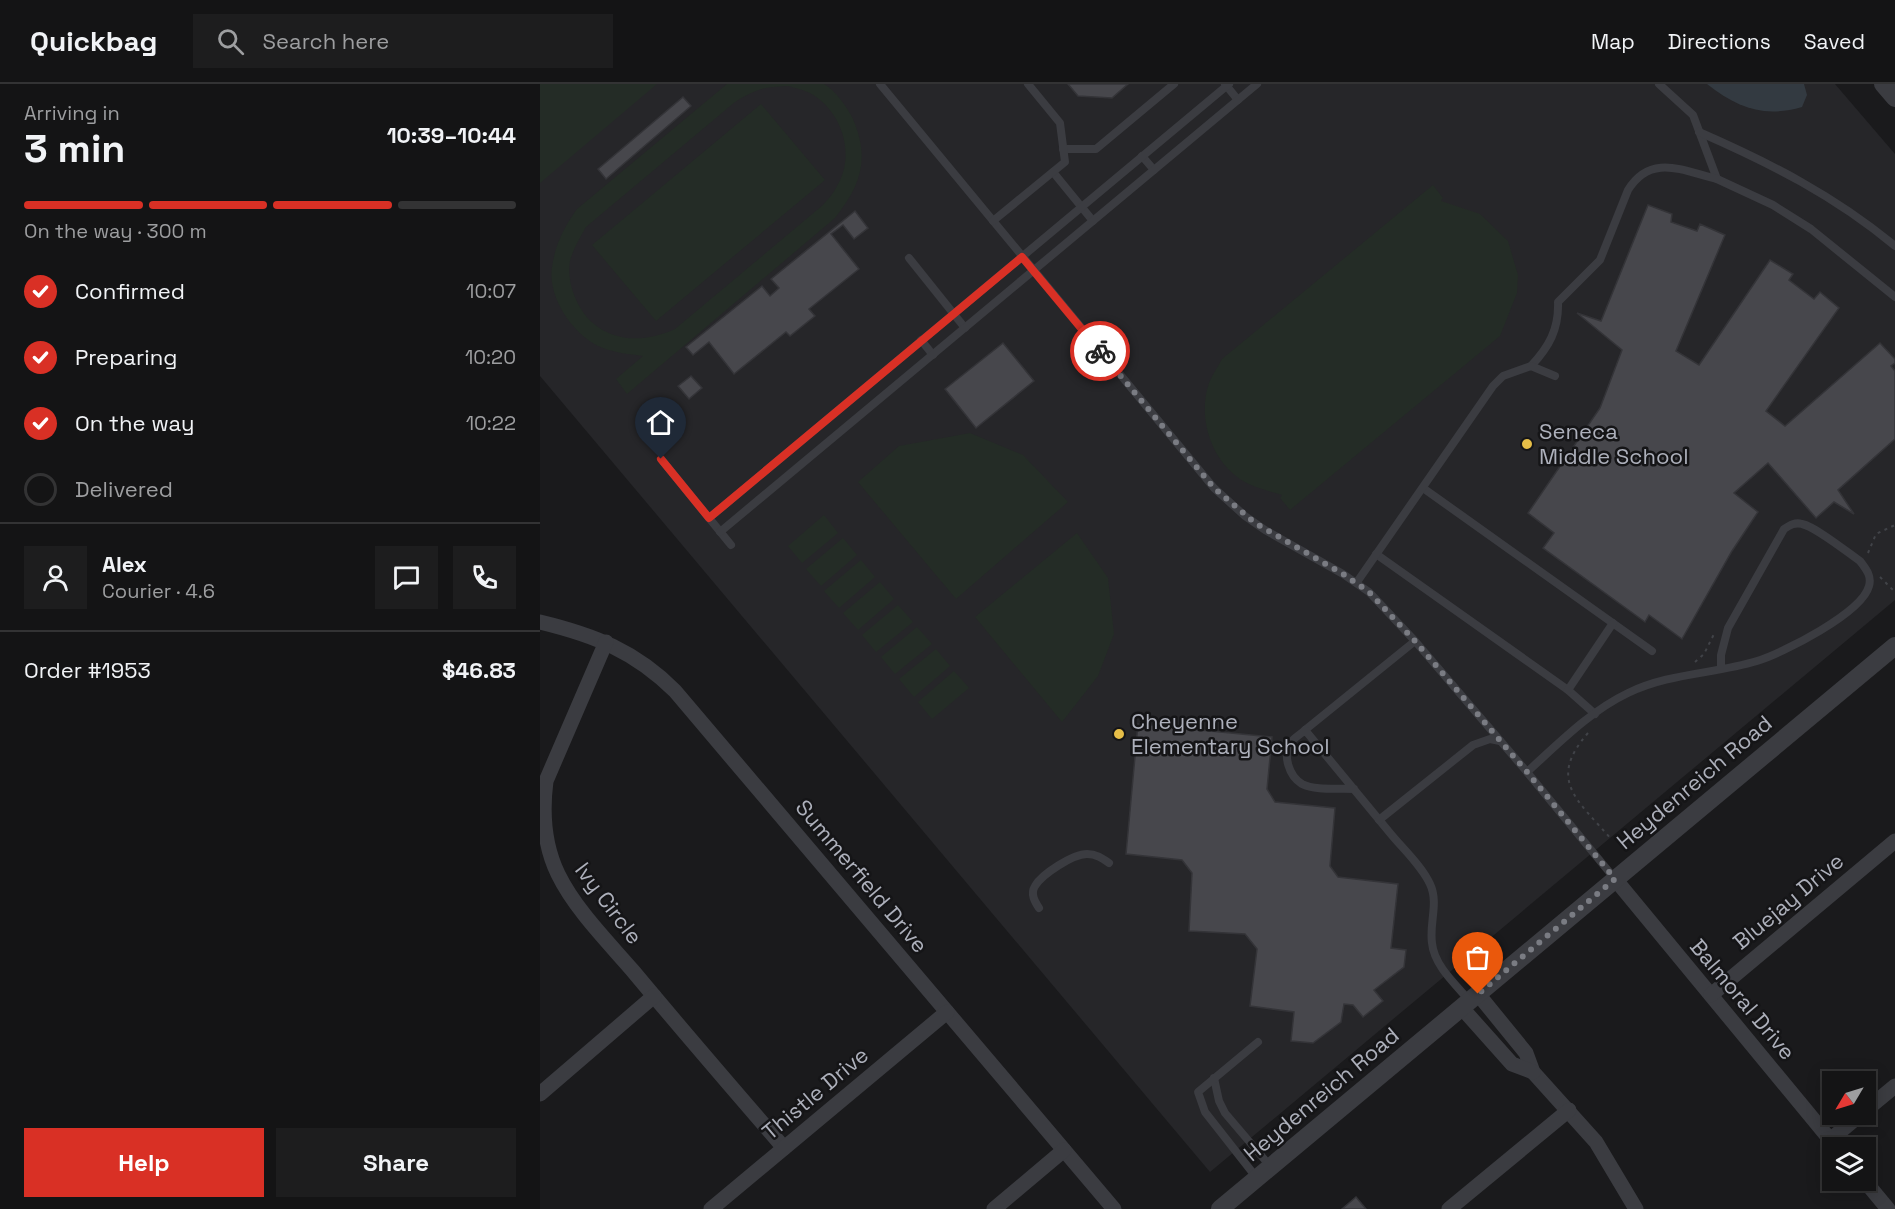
<!DOCTYPE html>
<meta charset="utf-8">
<style>
body{margin:0;font-family:"Space Grotesk",sans-serif;background:#1d1d1e;color:#f1f3f6;height:100vh;display:flex;flex-direction:column;font-size:22px;white-space:nowrap}
*{box-sizing:border-box;margin:0}
p{font-size:20px;color:#9d9ea0}
.icon{flex:none;width:33px;height:33px;fill:none;stroke:currentColor;stroke-width:2;stroke-linecap:round;stroke-linejoin:round}
.map{position:relative;flex:1;overflow:hidden}
.side{display:flex;flex-direction:column;background:#141415;width:540px}
.side>*{flex:none}
.needle{width:39px;rotate:232deg}
.controls{position:absolute;left:1282px;top:987px;display:grid;gap:12px}
.controls a{display:grid;place-items:center;width:54px;height:54px;border-radius:0px;background:#141415;box-shadow:0 3px 15px #0003,0 0 0 2px #333334;font-size:30px}
.pin{position:absolute;display:grid;place-items:center;width:51px;height:51px;color:#fff;margin:-62px -26px;border-radius:50% 50% 50% 0;rotate:-45deg;box-shadow:0 0 6px #0007}
.pin .icon{rotate:45deg}
.courier{position:absolute;display:grid;place-items:center;width:60px;height:60px;margin:-30px;border:4px solid #d93025;border-radius:50%;background:#fff;color:#222;box-shadow:0 2px 8px #0007}
.head em{font-style:normal;font-weight:800}
.head div{display:flex;flex-direction:column-reverse}
.head{display:flex;align-items:center;justify-content:space-between;height:102px;padding:0 24px}
h1{font-size:39px;font-weight:800;line-height:45px}
.bar{display:grid;grid-template-columns:repeat(4,1fr);gap:9px 6px;align-content:center;height:72px;padding:0 24px}
.bar i{height:8px;border-radius:4px;background:#333334}
.bar .on{background:#d93025}
.bar p{grid-column:span 4}
.line{display:flex;align-items:center;gap:15px;padding:0 24px;border-top:2px solid #333334}
.line div{flex:1}
.round{display:grid;place-items:center;flex:none;width:63px;height:63px;border-radius:0px;background:#1d1d1e}
ol{padding:0 24px;list-style:none}
li{display:flex;align-items:center;gap:18px;height:66px}
li p{margin-inline-start:auto}
li .icon{padding:6px;border-radius:50%;background:#d93025;color:#fff;stroke-width:4}
li:last-child{color:#9d9ea0}
li i{width:33px;height:33px;border:3px solid #333334;border-radius:50%}
.primary-button{display:flex;gap:12px;margin-top:auto;padding:12px 24px}
.primary-button a{flex:1;height:69px;border-radius:0px;background:#d93025;color:#fff;font-size:24px;font-weight:800;line-height:69px;text-align:center}
.primary-button a+a{background:#1d1d1e;color:#f1f3f6}
header{display:flex;align-items:center;gap:36px;box-sizing:border-box;height:84px;padding:0 30px;background:#141415;border-bottom:2px solid #333334}
header strong{font-size:28px}
nav{display:flex;gap:33px;margin-inline-start:auto;font-size:21px}
.search{width:420px;height:54px;background:#1d1d1e;display:flex;align-items:center;gap:15px;box-sizing:border-box;padding:0 21px;border-radius:0px;color:#9d9ea0;font-size:22px}
main{display:flex;flex:1;min-height:0}
.map>svg:first-child{display:block}
.built{fill:#262629}
.green{fill:#242c26;fill-rule:evenodd}
.water{fill:#333a41}
.building{fill:#47474c;stroke:#343438;stroke-width:1.5}
.lines{fill:none;stroke-linecap:round;stroke-linejoin:round}
.path{stroke:#414348;stroke-width:2;stroke-dasharray:3 4.5;stroke-linecap:butt}
.service{stroke:#3b3c41;stroke-width:8}
.minor{stroke:#3b3c41;stroke-width:15}
.tertiary{stroke:#3b3c41;stroke-width:18}
.done{stroke:#7a7c83;stroke-width:6;stroke-dasharray:0 10.8}
.route{stroke:#d93025;stroke-width:8}
.poi-dot{fill:#e6be48;stroke:#151517;stroke-width:2}
.labels{text-anchor:middle;dominant-baseline:central;stroke-width:5;stroke-linejoin:round;paint-order:stroke}
.poi-label{font-size:22px;fill:#adb0bb;stroke:#151517;text-anchor:start}
.street-label{font-size:22px;fill:#adb0bb;stroke:#151517}
</style>
<header>
<strong>Quickbag</strong>
<div class="search"><svg class="icon" aria-label="search" viewBox="0 0 24 24"><circle cx="10" cy="10" r="6"/><path d="M15 15l6 6"/></svg>Search here</div>
<nav><a>Map</a><a>Directions</a><a>Saved</a></nav>
</header>
<main>
<section class="side">
<div class="head"><div><h1>3 min</h1><p>Arriving in</p></div><em>10:39–10:44</em></div>
<div class="bar"><i class="on"></i><i class="on"></i><i class="on"></i><i></i><p>On the way · 300 m</p></div>
<ol>
<li><svg class="icon" aria-label="check" viewBox="0 0 24 24"><path d="M5 12l5 5 9-10"/></svg>Confirmed<p>10:07</p></li>
<li><svg class="icon" aria-label="check" viewBox="0 0 24 24"><path d="M5 12l5 5 9-10"/></svg>Preparing<p>10:20</p></li>
<li><svg class="icon" aria-label="check" viewBox="0 0 24 24"><path d="M5 12l5 5 9-10"/></svg>On the way<p>10:22</p></li>
<li><i></i>Delivered</li>
</ol>
<div class="line" style="height:108px"><a class="round"><svg class="icon" aria-label="person" viewBox="0 0 24 24"><circle cx="12" cy="8" r="4"/><path d="M4 21q1-7 8-7t8 7"/></svg></a><div><b>Alex</b><p>Courier · 4.6</p></div><a class="round"><svg class="icon" aria-label="chat" viewBox="0 0 24 24"><path d="M4 5h16v11H9l-5 4z"/></svg></a><a class="round"><svg class="icon" aria-label="phone" viewBox="0 0 24 24"><path d="M5 4h4l2 5-3 2q2 4 5 5l2-3 5 2v4C11 20 4 13 5 4z"/></svg></a></div>
<div class="line" style="height:78px"><div>Order #1953</div><b>$46.83</b></div>
<div class="primary-button"><a>Help</a><a>Share</a></div>
</section>
<div class="map">
<svg width="1355" height="1125" viewBox="0 0 1355 1125">
<rect width="100%" height="100%" fill="#1a1a1c"/>
<!-- built -->
<path class="built" d="M0,0H1295L1355,70V516L670,1088L0,292Z"/>
<!-- green -->
<g class="green">
<path d="M0,0H117L0,99Z"/>
<path d="M187,0H284C296,7 307,23 313,35C330,75 321,101 295,134L87,310L76,295L103,272C89,270 76,269 63,264C35,254 7,214 12,183C15,161 24,143 37,125ZM248,2C255,4 264,6 270,9C302,27 316,70 297,102C294,109 288,115 283,121L135,245C94,264 49,255 33,208C30,199 28,187 30,177C33,165 40,154 46,143L195,18C216,5 223,3 248,2Z"/>
<path d="M221,20L285,96L116,237L52,161Z"/>
<path d="M893,101L903,114L901,117L940,130L968,157L978,191L977,209L960,252L750,426L740,414L742,411C732,408 721,405 711,401C674,385 656,337 669,299C672,291 678,283 682,275Z"/>
<path d="M430,349L483,371L528,418L416,515L318,398L359,362Z"/>
<path d="M284,431L298,449L262,479L248,462Z"/>
<path d="M537,449L568,494L574,550L558,592L522,638L435,533Z"/>
<path d="M303,454L317,471L281,502L266,485Z"/>
<path d="M321,476L335,493L299,524L284,507Z"/>
<path d="M340,498L354,515L318,546L303,529Z"/>
<path d="M358,521L373,538L336,568L322,551Z"/>
<path d="M377,543L392,560L355,590L341,573Z"/>
<path d="M396,565L410,582L374,613L359,595Z"/>
<path d="M414,587L429,604L392,635L378,618Z"/>
</g>
<!-- water -->
<path class="water" d="M1167,0H1264L1267,11L1262,23C1223,34 1198,24 1167,0Z"/>
<!-- building -->
<g class="building">
<path d="M528,0H588L572,14L538,12Z"/>
<path d="M143,13L151,22L66,95L58,85Z"/>
<path d="M1108,121L1132,130L1131,138L1157,147L1160,140L1185,151L1136,267L1159,281L1230,176L1253,190L1249,196L1274,215L1280,208L1299,224L1226,327L1245,342L1340,259L1355,275V279L1351,282L1355,287V355L1298,406L1314,430L1294,418L1276,434L1228,379L1194,409L1218,428L1192,467L1142,555L1109,531L1105,538L1003,464L1014,449L988,429L1060,324L1082,266L1037,229L1061,237Z"/>
<path d="M315,127L328,144L314,155L303,141L291,150L319,185L269,225L275,232L250,252L246,248L194,290L169,258L153,271L146,263L222,202L230,212L239,204L231,195Z"/>
<path d="M463,259L494,297L436,344L405,305Z"/>
<path d="M151,292L162,304L149,315L138,302Z"/>
<path d="M598,640L732,653L727,705L735,718L795,724L790,782L798,793L858,800L851,864L866,866L864,883L834,906L843,917L823,933L813,921L804,920L801,938L773,959L751,957L754,928L710,922L717,865L705,850L649,847L652,789L642,776L586,770Z"/>
<path d="M816,1113L826,1125H802Z"/>
</g>
<g class="lines">
<!-- path -->
<g class="path">
<path d="M1328,469L1336,450L1355,441"/>
<path d="M1340,493L1355,508"/>
<path d="M1155,578L1164,570L1175,548"/>
<path d="M1048,649C1006,697 1039,717 1071,755"/>
</g>
<!-- service -->
<g class="service">
<path d="M340,0L674,404L705,432L725,446L803,490L829,508L875,557L987,688L1075,795"/>
<path d="M685,0L698,16"/>
<path d="M1119,0L1153,31L1177,95L1233,121L1271,145L1355,213"/>
<path d="M1159,48C1230,79 1295,112 1355,162"/>
<path d="M523,65H556L634,0"/>
<path d="M602,72L614,86"/>
<path d="M513,88L553,137"/>
<path d="M453,137L525,78L520,39L488,0"/>
<path d="M369,174L425,244"/>
<path d="M381,256L393,271"/>
<path d="M991,282C1009,263 1019,245 1018,218L1060,176L1088,106C1111,69 1143,87 1177,95"/>
<path d="M121,375L191,461"/>
<path d="M883,404L1112,567"/>
<path d="M169,434L689,0"/>
<path d="M180,448L717,0"/>
<path d="M836,470L1028,606L1055,630"/>
<path d="M817,498L953,302L963,292L991,282L1015,292"/>
<path d="M1028,606L1073,539"/>
<path d="M765,646L875,557"/>
<path d="M987,688C1018,660 1050,627 1088,609C1129,589 1174,590 1217,577C1243,569 1322,529 1329,502C1332,492 1326,485 1320,477C1307,468 1276,443 1262,440C1255,438 1250,441 1244,445L1188,544L1181,571V584"/>
<path d="M814,705C798,704 776,707 762,700C749,692 742,671 751,658C754,654 761,650 765,646C794,681 822,715 850,749C863,765 881,781 890,800C899,819 889,839 892,859C894,881 915,900 929,916"/>
<path d="M839,736L933,661L950,655L960,657"/>
<path d="M499,824C495,818 490,810 495,802C502,790 533,770 547,770C556,770 562,774 569,779"/>
<path d="M674,994L679,1017L685,1029L730,1082"/>
<path d="M716,1093L665,1028L658,1008L718,958"/>
</g>
<!-- minor -->
<g class="minor">
<path d="M0,538C54,551 95,567 135,607L574,1125"/>
<path d="M66,558L6,697C2,728 4,761 18,790C35,825 68,858 93,887C143,947 193,1005 244,1064"/>
<path d="M1075,795L1297,1064"/>
<path d="M938,910L986,969L993,988L1056,1058L1096,1125"/>
<path d="M1171,911L1355,757"/>
<path d="M922,924L972,980L993,988"/>
<path d="M0,1010L114,912"/>
<path d="M1326,1026L1355,1002"/>
<path d="M1290,1056L1321,1030"/>
<path d="M1324,1096L1348,1125"/>
<path d="M171,1125L407,928"/>
<path d="M454,1125L524,1066"/>
<path d="M909,1125L1029,1026"/>
</g>
<!-- tertiary -->
<g class="tertiary">
<path d="M1343,0L1355,14"/>
<path d="M680,1125L1355,562"/>
</g>
</g>
<g class="lines">
<!-- done -->
<path class="done" d="M560,267L674,404L715,439L803,490L829,508L875,557L987,688L1075,795L938,910"/>
<!-- route -->
<path class="route" d="M121,375L169,434L482,173L560,267"/>
</g>
<!-- markers -->
<g class="poi-dot">
<circle cx="987" cy="360" r="6"/>
<circle cx="579" cy="650" r="6"/>
</g>
<g class="labels">
<!-- poi labels -->
<g class="poi-label">
<text x="999" y="347">Seneca<tspan x="999" dy="25">Middle School</tspan></text>
<text x="591" y="637">Cheyenne<tspan x="591" dy="25">Elementary School</tspan></text>
</g>
<!-- street labels -->
<g class="street-label">
<text transform="translate(1154 698) rotate(-40)">Heydenreich Road</text>
<text transform="translate(322 792) rotate(50)">Summerfield Drive</text>
<text transform="translate(1248 817) rotate(-40)">Bluejay Drive</text>
<text transform="translate(69 819) rotate(53)">Ivy Circle</text>
<text transform="translate(1203 915) rotate(50)">Balmoral Drive</text>
<text transform="translate(275 1009) rotate(-40)">Thistle Drive</text>
<text transform="translate(781 1010) rotate(-40)">Heydenreich Road</text>
</g>
</g>
</svg>
<div class="controls">
<a><svg class="needle" viewBox="-14 -14 28 28"><path d="M0-13l5 13h-10z" fill="#e53935"/><path d="M0 13l5-13h-10z" fill="#9d9ea0"/></svg></a>
<a><svg class="icon" aria-label="layers" viewBox="0 0 24 24"><path d="M12 4l9 5-9 5-9-5zM3 14l9 5 9-5"/></svg></a>
</div>
<div class="pin" style="left:938px;top:910px;background:#ea580c"><svg class="icon" aria-label="bag" viewBox="0 0 24 24"><path d="M5 8h14l-1 12H6zM9 8a3 3 0 0 1 6 0"/></svg></div>
<div class="pin" style="left:121px;top:375px;background:#1f2937"><svg class="icon" aria-label="home" viewBox="0 0 24 24"><path d="M3 11l9-7 9 7M6 9v11h12V9"/></svg></div>
<div class="courier" style="left:560px;top:267px"><svg class="icon" aria-label="bike" viewBox="0 0 24 24"><circle cx="6" cy="16" r="4"/><circle cx="18" cy="16" r="4"/><path d="M6 16l4-8h5l3 8M10 8l3 8H6M13 5h3"/></svg></div>
</div>
</main>
